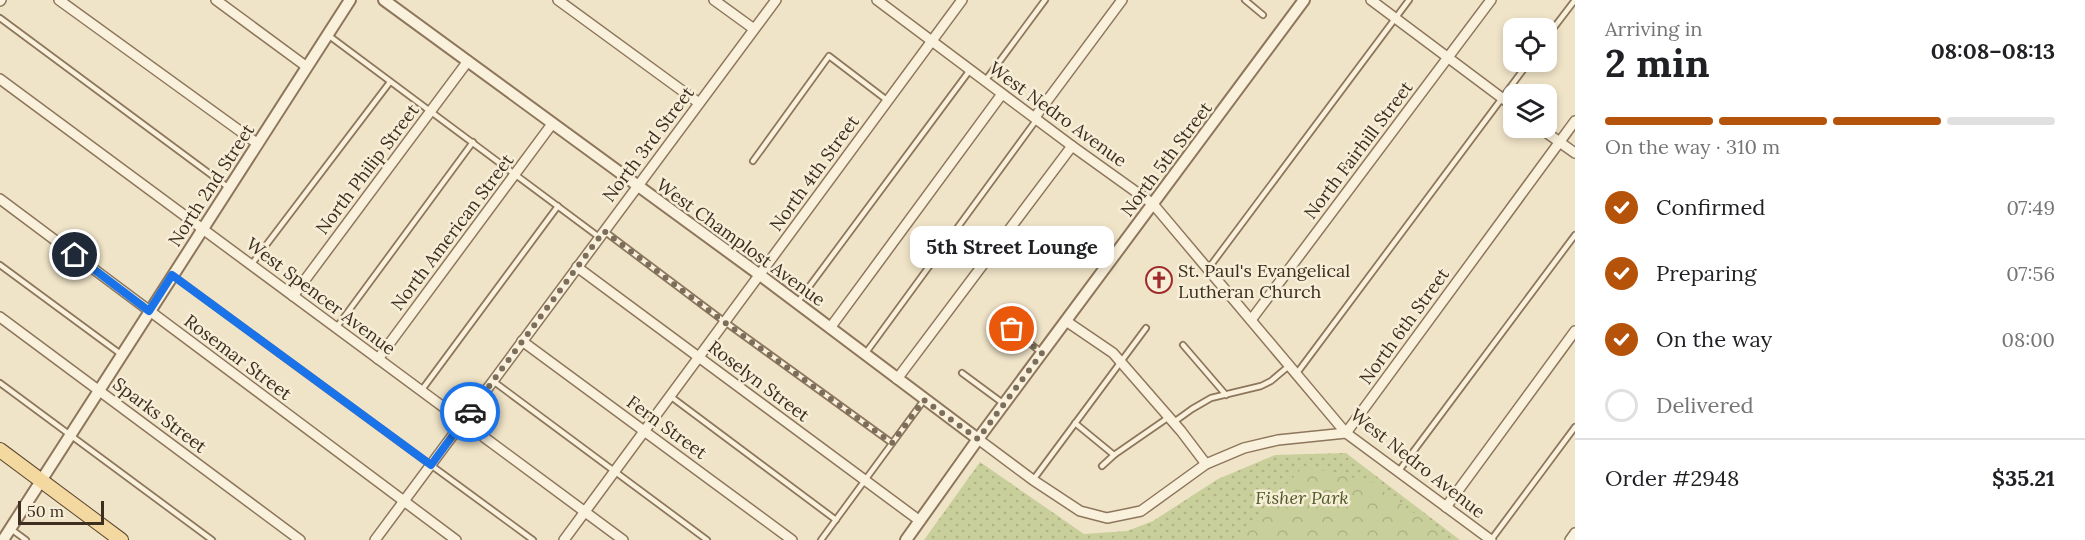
<!DOCTYPE html>
<meta charset="utf-8">
<style>
body{margin:0;font-family:Lora,serif;background:#f6f6f6;color:#202124;height:100vh;display:flex;flex-direction:column;font-size:22px;white-space:nowrap}
*{box-sizing:border-box;margin:0}
p{font-size:20px;color:#757577}
.icon{flex:none;width:33px;height:33px;fill:none;stroke:currentColor;stroke-width:2;stroke-linecap:round;stroke-linejoin:round}
.map{position:relative;flex:1;overflow:hidden}
.details{display:flex;flex-direction:column;background:#fff;width:510px}
.details>*{flex:none}
.controls{position:absolute;left:1503px;top:18px;display:grid;gap:12px}
.controls a{display:grid;place-items:center;width:54px;height:54px;border-radius:12px;background:#fff;box-shadow:0 3px 9px #0003;font-size:30px}
.scale{position:absolute;left:18px;bottom:15px;width:86px;box-sizing:border-box;padding-left:6px;border:3px solid #3d2e20;border-top:0;font-size:16px;line-height:21px;white-space:nowrap;color:#3d2e20;-webkit-text-stroke:4px #f7eed8;paint-order:stroke}
.pin{position:absolute;display:grid;place-items:center;width:51px;height:51px;color:#fff;margin:-26px;border:3px solid #fff;border-radius:50%;box-shadow:0 2px 6px #0007}
.courier{position:absolute;display:grid;place-items:center;width:60px;height:60px;margin:-30px;border:4px solid #1a73e8;border-radius:50%;background:#fff;color:#222;box-shadow:0 2px 8px #0007}
.bubble{position:absolute;height:42px;border-radius:12px;background:#fff;box-shadow:0 3px 9px #0003;font-size:20px;font-weight:700;line-height:42px;text-align:center}
.headline em{font-style:normal;font-weight:700}
.headline div{display:flex;flex-direction:column-reverse}
.headline{display:flex;align-items:center;justify-content:space-between;height:102px;padding:0 30px}
h1{font-size:39px;font-weight:700;line-height:45px}
.bar{display:grid;grid-template-columns:repeat(4,1fr);gap:9px 6px;align-content:center;height:72px;padding:0 30px}
.bar i{height:8px;border-radius:4px;background:#e0e0e0}
.bar .on{background:#b45309}
.bar p{grid-column:span 4}
.line{display:flex;align-items:center;gap:15px;padding:0 30px;border-top:2px solid #e0e0e0}
.line div{flex:1}
ol{padding:0 30px;list-style:none}
li{display:flex;align-items:center;gap:18px;height:66px}
li p{margin-inline-start:auto}
li .icon{padding:6px;border-radius:50%;background:#b45309;color:#fff;stroke-width:4}
li:last-child{color:#757577}
li i{width:33px;height:33px;border:3px solid #e0e0e0;border-radius:50%}
main{display:flex;flex:1;min-height:0}
.map>svg:first-child{display:block}
.green{fill:url(#green-dots)}
.forest{fill:url(#forest-crowns)}
.lines{fill:none;stroke-linecap:round;stroke-linejoin:round}
.service-casing{stroke:#8d765c;stroke-width:8}
.minor-casing{stroke:#8d765c;stroke-width:12}
.tertiary-casing{stroke:#8d765c;stroke-width:14}
.primary-casing{stroke:#5b4430;stroke-width:16}
.service{stroke:#faf1dc;stroke-width:4.5}
.minor{stroke:#faf1dc;stroke-width:9}
.tertiary{stroke:#faf1dc;stroke-width:10}
.primary{stroke:#f3d9a0;stroke-width:14}
.done{stroke:#7c6e5b;stroke-width:6;stroke-dasharray:0 10.8}
.route{stroke:#1a73e8;stroke-width:8}
.labels{text-anchor:middle;dominant-baseline:central;stroke-width:5;stroke-linejoin:round;paint-order:stroke}
.street-label{font-size:18px;fill:#3d2e20;stroke:#f7eed8}
.poi-label{font-size:18px;fill:#3d2e20;stroke:#f7eed8;text-anchor:start}
.park-label{font-size:18px;font-style:italic;fill:#4d5a26;stroke:#f7eed8}
</style>
<main>
<div class="map">
<svg width="1575" height="540" viewBox="0 0 1575 540">
<defs>
<pattern id="green-dots" width="8" height="8" patternUnits="userSpaceOnUse" patternTransform="scale(1.5)"><rect width="8" height="8" fill="#c9cf9b"/><path d="M2 2h.1M6 6h.1" fill="none" stroke="#aeb285" stroke-width="1.8" stroke-linecap="round"/></pattern>
<pattern id="forest-crowns" width="20" height="18" patternUnits="userSpaceOnUse" patternTransform="scale(1.5)"><rect width="20" height="18" fill="#c9cf9b"/><path d="M2 6a3 3 0 1 1 6 0M12 15a3 3 0 1 1 6 0" fill="none" stroke="#aeb285"/></pattern>
</defs>
<rect width="100%" height="100%" fill="#f0e4c8"/>
<!-- green -->
<path class="green" d="M1346,453L1460,540H924L980,462L1084,534L1127,531L1153,521L1218,479L1275,455Z"/>
<!-- forest -->
<path class="forest" d="M1304,466L1371,482L1451,540H1234Z"/>
<g class="lines">
<defs>
<g id="service">
<path d="M1245,0L1263,15"/>
<path d="M0,18L229,188"/>
<path d="M328,35L599,237"/>
<path d="M1546,38L1575,0"/>
<path d="M985,81L1045,0"/>
<path d="M753,161L829,56L888,101"/>
<path d="M604,231L725,322L892,443"/>
<path d="M0,265L122,355"/>
<path d="M251,265L390,82"/>
<path d="M1208,269L1409,0"/>
<path d="M172,275L533,540"/>
<path d="M797,303L970,70"/>
<path d="M336,328L473,142"/>
<path d="M1012,329L1042,353"/>
<path d="M1183,345L1226,395"/>
<path d="M865,354L1037,119"/>
<path d="M962,373L1004,404"/>
<path d="M1297,373L1529,62"/>
<path d="M493,381L707,540"/>
<path d="M0,383L212,540"/>
<path d="M421,391L558,206"/>
<path d="M670,396L836,520"/>
<path d="M1174,422L1192,409L1211,398L1261,386L1271,381L1290,365"/>
<path d="M1075,423L1114,455L1169,417"/>
<path d="M1102,466L1114,455"/>
<path d="M1398,472L1575,235"/>
<path d="M1033,480L1146,328"/>
<path d="M11,529L26,540"/>
<path d="M821,540L924,400"/>
<path d="M1491,540L1575,427"/>
</g>
<g id="minor">
<path d="M59,0L258,144"/>
<path d="M216,0L307,67"/>
<path d="M558,0L699,103"/>
<path d="M714,0L754,29"/>
<path d="M877,0L1072,146L1153,204L1346,433L1491,540"/>
<path d="M1371,0L1514,107"/>
<path d="M0,1L1,0"/>
<path d="M0,79L623,540"/>
<path d="M1035,117L1122,0"/>
<path d="M1540,128L1575,153"/>
<path d="M0,199L456,540"/>
<path d="M577,267L920,521"/>
<path d="M293,296L468,61"/>
<path d="M0,317L300,540"/>
<path d="M1251,320L1491,0"/>
<path d="M1066,321L1113,353L1181,431L1206,464"/>
<path d="M830,328L1002,94"/>
<path d="M522,341L792,540"/>
<path d="M378,359L552,124"/>
<path d="M897,379L1072,146"/>
<path d="M978,439L1033,480L1080,511L1107,518L1141,511L1206,464L1244,448L1278,440L1346,433L1575,121"/>
<path d="M1446,507L1575,331"/>
<path d="M375,540L776,0"/>
<path d="M564,540L962,0"/>
<path d="M1570,540L1575,533"/>
</g>
<g id="tertiary">
<path d="M384,0L760,275L978,439"/>
<path d="M3,540L350,0"/>
<path d="M906,540L978,439L1304,0"/>
</g>
<path id="primary" d="M0,450L121,540"/>
</defs>
<!-- service casing -->
<use href="#service" class="service-casing"/>
<!-- minor casing -->
<use href="#minor" class="minor-casing"/>
<!-- tertiary casing -->
<use href="#tertiary" class="tertiary-casing"/>
<!-- primary casing -->
<use href="#primary" class="primary-casing"/>
<!-- service -->
<use href="#service" class="service"/>
<!-- minor -->
<use href="#minor" class="minor"/>
<!-- tertiary -->
<use href="#tertiary" class="tertiary"/>
<!-- primary -->
<use href="#primary" class="primary"/>
</g>
<g class="lines">
<!-- done -->
<path class="done" d="M470,412L604,231L724,322L892,443L924,400L978,439L1042,353L1012,329"/>
<!-- route -->
<path class="route" d="M75,255L149,311L172,275L431,465L470,412"/>
</g>
<!-- icons -->
<defs>
<symbol id="church-ring" viewBox="-11 -11 22 22"><circle r="9.5" fill="#f7eed8" stroke="#9e2a2b" stroke-width="1.5"/><path d="M-1.2-6h2.4v3.5h3.3v2.4h-3.3V6h-2.4V-.1h-3.3v-2.4h3.3Z" fill="#9e2a2b"/></symbol>
</defs>
<g fill-rule="evenodd">
<use href="#church-ring" x="1144" y="265" width="30" height="30"/>
</g>
<g class="labels">
<!-- street labels -->
<g class="street-label">
<text transform="translate(1058 114) rotate(36)">West Nedro Avenue</text>
<text transform="translate(648 144) rotate(-53)">North 3rd Street</text>
<text transform="translate(1358 150) rotate(-53)">North Fairhill Street</text>
<text transform="translate(1166 159) rotate(-53)">North 5th Street</text>
<text transform="translate(367 169) rotate(-53)">North Philip Street</text>
<text transform="translate(814 173) rotate(-54)">North 4th Street</text>
<text transform="translate(211 185) rotate(-57)">North 2nd Street</text>
<text transform="translate(452 232) rotate(-53)">North American Street</text>
<text transform="translate(741 242) rotate(36)">West Champlost Avenue</text>
<text transform="translate(321 296) rotate(37)">West Spencer Avenue</text>
<text transform="translate(1404 326) rotate(-54)">North 6th Street</text>
<text transform="translate(238 357) rotate(37)">Rosemar Street</text>
<text transform="translate(759 381) rotate(37)">Roselyn Street</text>
<text transform="translate(160 415) rotate(37)">Sparks Street</text>
<text transform="translate(667 427) rotate(36)">Fern Street</text>
<text transform="translate(1418 463) rotate(38)">West Nedro Avenue</text>
</g>
<!-- poi labels -->
<g class="poi-label">
<text x="1178" y="270">St. Paul's Evangelical<tspan x="1178" dy="21">Lutheran Church</tspan></text>
</g>
<!-- park labels -->
<g class="park-label">
<text x="1302" y="497">Fisher Park</text>
</g>
</g>
</svg>
<div class="controls">
<a><svg class="icon" aria-label="locate" viewBox="0 0 24 24"><circle cx="12" cy="12" r="6"/><path d="M12 2v4M12 18v4M2 12h4M18 12h4"/></svg></a>
<a><svg class="icon" aria-label="layers" viewBox="0 0 24 24"><path d="M12 4l9 5-9 5-9-5zM3 14l9 5 9-5"/></svg></a>
</div>
<div class="scale">50 m</div>
<div class="pin" style="left:1012px;top:329px;background:#ea580c"><svg class="icon" aria-label="bag" viewBox="0 0 24 24"><path d="M5 8h14l-1 12H6zM9 8a3 3 0 0 1 6 0"/></svg></div>
<div class="pin" style="left:75px;top:255px;background:#1f2937"><svg class="icon" aria-label="home" viewBox="0 0 24 24"><path d="M3 11l9-7 9 7M6 9v11h12V9"/></svg></div>
<div class="courier" style="left:470px;top:412px"><svg class="icon" aria-label="car" viewBox="0 0 24 24"><path d="M5 17H2v-5l4-1 3-4h7l3 4 3 1v5h-3M9 17h6M6 11h13"/><circle cx="7" cy="17" r="2"/><circle cx="17" cy="17" r="2"/></svg></div>
<div class="bubble" style="left:910px;top:226px;width:204px">5th Street Lounge</div>
</div>
<section class="details">
<div class="headline"><div><h1>2 min</h1><p>Arriving in</p></div><em>08:08–08:13</em></div>
<div class="bar"><i class="on"></i><i class="on"></i><i class="on"></i><i></i><p>On the way · 310 m</p></div>
<ol>
<li><svg class="icon" aria-label="check" viewBox="0 0 24 24"><path d="M5 12l5 5 9-10"/></svg>Confirmed<p>07:49</p></li>
<li><svg class="icon" aria-label="check" viewBox="0 0 24 24"><path d="M5 12l5 5 9-10"/></svg>Preparing<p>07:56</p></li>
<li><svg class="icon" aria-label="check" viewBox="0 0 24 24"><path d="M5 12l5 5 9-10"/></svg>On the way<p>08:00</p></li>
<li><i></i>Delivered</li>
</ol>
<div class="line" style="height:78px"><div>Order #2948</div><b>$35.21</b></div>
</section>
</main>
